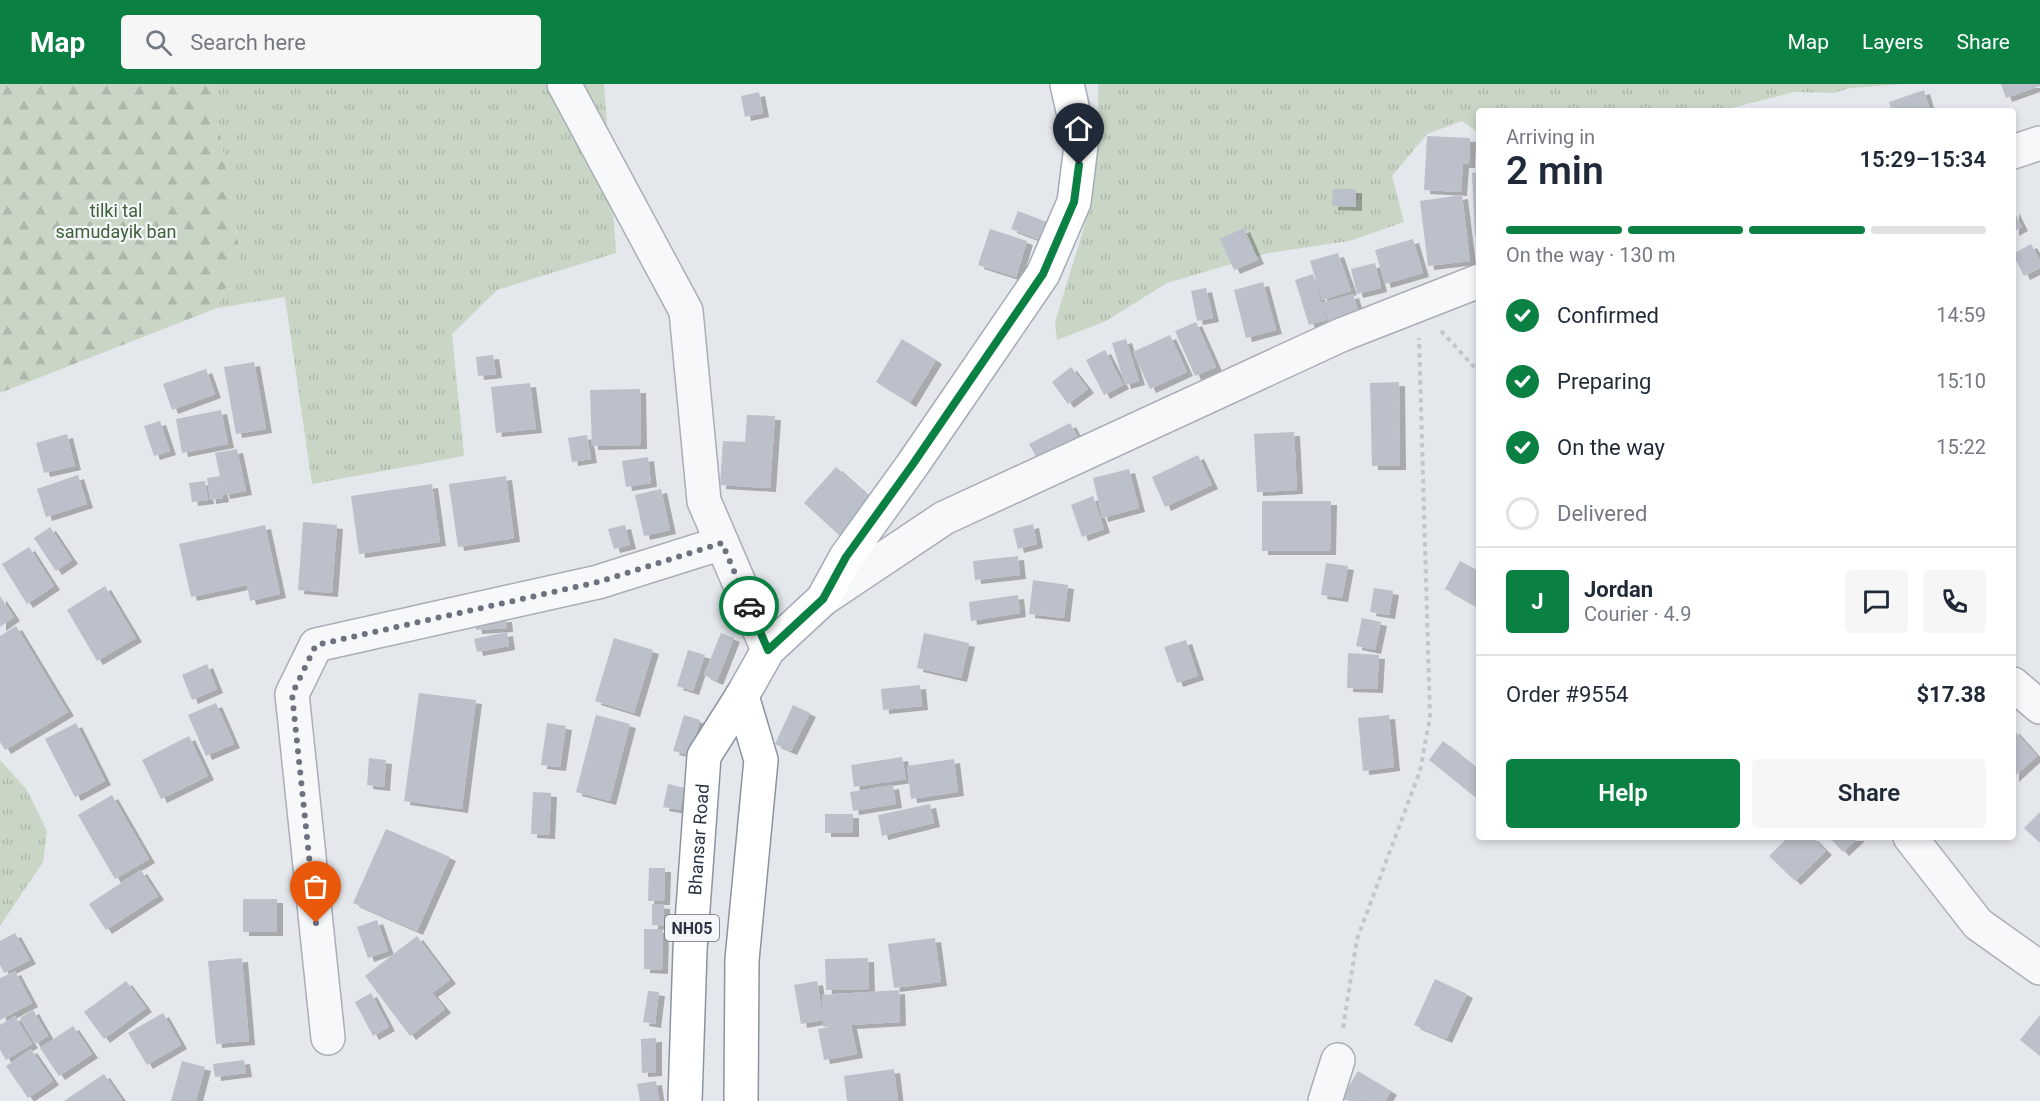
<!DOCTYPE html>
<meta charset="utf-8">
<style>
body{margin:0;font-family:Roboto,sans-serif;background:#f6f6f7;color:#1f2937;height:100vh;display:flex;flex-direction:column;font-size:22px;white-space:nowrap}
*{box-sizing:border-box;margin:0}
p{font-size:20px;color:#747a83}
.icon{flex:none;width:33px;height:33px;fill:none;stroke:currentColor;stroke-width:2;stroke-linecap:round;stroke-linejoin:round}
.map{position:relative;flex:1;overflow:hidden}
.drawer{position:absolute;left:1476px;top:24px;width:540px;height:732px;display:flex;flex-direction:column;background:#fff;border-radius:6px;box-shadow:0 3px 9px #0003}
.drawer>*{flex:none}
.pin{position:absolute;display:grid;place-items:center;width:51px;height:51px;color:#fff;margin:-62px -26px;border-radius:50% 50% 50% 0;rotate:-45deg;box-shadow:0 0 6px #0007}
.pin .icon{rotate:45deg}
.courier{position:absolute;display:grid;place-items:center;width:60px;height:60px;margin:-30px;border:4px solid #0b8043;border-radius:50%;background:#fff;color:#222;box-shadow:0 2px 8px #0007}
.overview em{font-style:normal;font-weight:600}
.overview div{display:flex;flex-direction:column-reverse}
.overview{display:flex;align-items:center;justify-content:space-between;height:102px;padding:0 30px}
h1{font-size:39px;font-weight:600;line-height:45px}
.bar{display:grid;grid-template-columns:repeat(4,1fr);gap:9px 6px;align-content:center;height:72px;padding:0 30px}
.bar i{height:8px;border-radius:4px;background:#e0e1e3}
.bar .selected{background:#0b8043}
.bar p{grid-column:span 4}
.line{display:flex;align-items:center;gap:15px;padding:0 30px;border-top:2px solid #e0e1e3}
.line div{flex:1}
.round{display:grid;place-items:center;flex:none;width:63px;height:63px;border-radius:6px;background:#f6f6f7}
ol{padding:0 30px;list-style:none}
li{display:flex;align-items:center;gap:18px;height:66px}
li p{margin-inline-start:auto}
li .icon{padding:6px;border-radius:50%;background:#0b8043;color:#fff;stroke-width:4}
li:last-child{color:#747a83}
li i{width:33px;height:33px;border:3px solid #e0e1e3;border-radius:50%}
.cta{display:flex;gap:12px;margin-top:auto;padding:12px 30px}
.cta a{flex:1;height:69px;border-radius:6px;background:#0b8043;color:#fff;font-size:24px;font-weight:600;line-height:69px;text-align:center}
.cta a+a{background:#f6f6f7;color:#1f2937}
header{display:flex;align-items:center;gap:36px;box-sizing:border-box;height:84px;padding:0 30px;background:#0b8043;color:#fff}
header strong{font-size:28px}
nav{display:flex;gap:33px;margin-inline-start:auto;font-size:21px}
.search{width:420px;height:54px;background:#f6f6f7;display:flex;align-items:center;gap:15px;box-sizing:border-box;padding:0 21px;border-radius:6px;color:#747a83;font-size:22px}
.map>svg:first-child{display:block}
.grass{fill:url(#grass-tufts)}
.forest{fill:url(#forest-firs)}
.building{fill:#bbc0ca;filter:url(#shadow)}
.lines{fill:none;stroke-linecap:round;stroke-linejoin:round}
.minor-casing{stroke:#a9aeb7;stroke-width:36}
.major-casing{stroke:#a3abb8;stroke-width:36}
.highway-casing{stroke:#8b94a3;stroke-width:36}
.path{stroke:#c2c5cb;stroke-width:4;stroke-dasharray:4.5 4.5;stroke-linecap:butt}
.minor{stroke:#f7f8fa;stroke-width:33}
.major{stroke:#fff;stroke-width:33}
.highway{stroke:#fff;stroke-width:33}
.done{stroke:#6c737f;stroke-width:6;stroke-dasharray:0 10.8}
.route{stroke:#0b8043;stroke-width:8}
.labels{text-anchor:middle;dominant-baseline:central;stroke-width:4.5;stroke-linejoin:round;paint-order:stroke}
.shield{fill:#f4f6f9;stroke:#676e7b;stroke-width:1.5}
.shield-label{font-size:16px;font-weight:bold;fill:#2b3445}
.park-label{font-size:18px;fill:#3f6138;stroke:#f4f6f9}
.street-label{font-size:18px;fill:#2b3445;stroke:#f4f6f9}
</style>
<header>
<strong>Map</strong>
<div class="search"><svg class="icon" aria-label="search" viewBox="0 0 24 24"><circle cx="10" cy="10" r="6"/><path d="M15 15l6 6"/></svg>Search here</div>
<nav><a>Map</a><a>Layers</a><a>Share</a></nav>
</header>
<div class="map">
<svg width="2040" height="1017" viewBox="0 0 2040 1017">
<defs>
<pattern id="grass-tufts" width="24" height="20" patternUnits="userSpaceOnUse" patternTransform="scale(1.5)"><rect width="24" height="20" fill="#c9d6c5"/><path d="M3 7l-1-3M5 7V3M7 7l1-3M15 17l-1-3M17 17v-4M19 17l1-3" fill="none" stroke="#adb8ab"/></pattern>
<pattern id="forest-firs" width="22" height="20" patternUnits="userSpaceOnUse" patternTransform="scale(1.5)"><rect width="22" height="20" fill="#c9d6c5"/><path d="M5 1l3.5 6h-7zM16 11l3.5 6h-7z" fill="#adb8ab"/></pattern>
<filter id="shadow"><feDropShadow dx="6" dy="4" stdDeviation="0" flood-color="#0004"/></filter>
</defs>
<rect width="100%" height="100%" fill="#e4e7ec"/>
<!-- grass -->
<g class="grass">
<path d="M212,0H604L616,169L497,206L452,250L464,372L312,400L285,213L217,224L240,170Z"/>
<path d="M1098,0H1904L1850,4L1834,9L1794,8L1732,24L1710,27H1479V49L1462,37L1427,50L1392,92L1404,138L1349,157L1268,169L1167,199L1106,237L1057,256L1055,238L1083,147L1099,63Z"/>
<path d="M0,676L27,706L47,747L43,778L0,842Z"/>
</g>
<!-- forest -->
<path class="forest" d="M0,0H212L240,170L217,224L0,309Z"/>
<!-- building -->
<g class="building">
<path d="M2001,0H2040V2L2006,14Z"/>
<path d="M1924,6L1930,27H1892L1889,18Z"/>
<path d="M759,8L763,29L745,33L741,12Z"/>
<path d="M1427,52L1470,54L1469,80H1463L1461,108L1424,106Z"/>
<path d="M1479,88V151H1475L1472,89Z"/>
<path d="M1333,105H1356V123L1332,122Z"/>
<path d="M1462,111L1470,177L1428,182L1420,117Z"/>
<path d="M2013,125L2022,143L2013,148Z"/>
<path d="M1018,127L1047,138L1040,156L1011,145Z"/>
<path d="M1244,144L1258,176L1234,186L1220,155Z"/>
<path d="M990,145L1027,157L1016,193L978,181Z"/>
<path d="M1413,155L1423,189L1385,200L1375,166Z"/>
<path d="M2031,160L2040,176V184L2024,192L2013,170Z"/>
<path d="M1338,169L1351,207L1322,216L1310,177Z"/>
<path d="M1375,179L1381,204L1357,210L1351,185Z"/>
<path d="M1313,190L1326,236L1309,241L1295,196Z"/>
<path d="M1263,198L1276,246L1246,254L1234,206Z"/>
<path d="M1206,204L1213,234L1197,237L1191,207Z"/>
<path d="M1353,210L1358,227L1328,237L1322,219Z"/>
<path d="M1196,238L1216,283L1195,292L1175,247Z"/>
<path d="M1170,251L1187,288L1150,305L1133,268Z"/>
<path d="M902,255L936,276L910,319L876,298Z"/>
<path d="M1126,255L1139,297L1125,301L1112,259Z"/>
<path d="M1105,266L1123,301L1104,311L1086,276Z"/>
<path d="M493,271L496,290L478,292L476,273Z"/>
<path d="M254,278L266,345L236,350L224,283Z"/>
<path d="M1071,283L1088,305L1068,320L1052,298Z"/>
<path d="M206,285L215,310L172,326L163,300Z"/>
<path d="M1399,298L1400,382H1372L1370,299Z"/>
<path d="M530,299L536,345L496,349L491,303Z"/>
<path d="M640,305L641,361L592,362L590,306Z"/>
<path d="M221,326L228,360L182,369L176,335Z"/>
<path d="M747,331L775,332L770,404L720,401L723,357L745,358Z"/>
<path d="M160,337L170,367L154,372L144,342Z"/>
<path d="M1070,339L1082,362L1042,383L1029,360Z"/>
<path d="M1294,348L1297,406L1257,408L1254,350Z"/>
<path d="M67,350L75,382L44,389L36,359Z"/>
<path d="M587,351L591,375L572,378L568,354Z"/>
<path d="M237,365L246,407L224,411L220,396L223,414L210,416L207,394L220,392L215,369Z"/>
<path d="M1198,371L1212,401L1165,423L1152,393Z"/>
<path d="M648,373L651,399L626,403L622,377Z"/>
<path d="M836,383L873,416L840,452L804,419Z"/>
<path d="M1129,385L1139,424L1102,434L1093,394Z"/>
<path d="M78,391L87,420L46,433L37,405Z"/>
<path d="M506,392L514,454L458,463L449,400Z"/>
<path d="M205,397L208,416L192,418L189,399Z"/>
<path d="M432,400L440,458L359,470L351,412Z"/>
<path d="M661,405L670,446L644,452L635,411Z"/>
<path d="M1093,412L1104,445L1082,453L1071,421Z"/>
<path d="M1262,417H1331L1330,467H1262Z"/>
<path d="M303,438L337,441L332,509L298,506Z"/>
<path d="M1033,440L1037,460L1018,465L1013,445Z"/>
<path d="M265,441L280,510L250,517L247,501L191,513L179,460Z"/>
<path d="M625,441L630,461L614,465L608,445Z"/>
<path d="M50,443L72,476L56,487L34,454Z"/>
<path d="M29,463L54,502L27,520L2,480Z"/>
<path d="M1018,472L1020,491L975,496L973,477Z"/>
<path d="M1460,477L1479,487V524L1445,505Z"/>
<path d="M1326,479L1348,482L1342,514L1321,511Z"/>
<path d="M1033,496L1068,501L1064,534L1029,530Z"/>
<path d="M105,502L136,554L97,577L67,526Z"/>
<path d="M1374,504L1393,507L1389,531L1370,528Z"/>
<path d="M1018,511L1020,529L971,537L969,518Z"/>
<path d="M0,512L14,533L0,543Z"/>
<path d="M506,534L507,544L476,546L475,536Z"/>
<path d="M1362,534L1381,538L1375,566L1356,562Z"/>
<path d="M16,542L68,628L5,666L0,658V552Z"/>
<path d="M507,548L509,562L477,568L474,555Z"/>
<path d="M721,549L734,554L717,597L704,591Z"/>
<path d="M924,549L969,559L961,594L917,584Z"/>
<path d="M614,554L653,566L634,629L595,617Z"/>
<path d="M1186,556L1198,592L1177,599L1164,563Z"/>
<path d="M688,566L705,571L693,607L677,602Z"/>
<path d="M1348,569L1379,571L1377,605L1347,604Z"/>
<path d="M207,580L217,605L192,616L182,591Z"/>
<path d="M920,601L922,622L883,626L881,605Z"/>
<path d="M419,609L476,616L462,725L404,717Z"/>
<path d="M216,619L234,660L206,672L188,631Z"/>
<path d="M793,621L810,629L791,667L775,660Z"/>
<path d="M596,631L630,640L610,717L576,708Z"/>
<path d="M684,631L700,636L690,671L673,667Z"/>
<path d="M1389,631L1394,683L1363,687L1358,634Z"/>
<path d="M76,639L105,697L75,713L45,655Z"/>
<path d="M547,639L566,642L560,683L541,681Z"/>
<path d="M2013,645L2037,672L2013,694Z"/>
<path d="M189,652L208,692L161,715L142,676Z"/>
<path d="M1443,657L1479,686V707L1475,713L1429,676Z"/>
<path d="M902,673L906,695L854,703L851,681Z"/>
<path d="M369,674L386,676L384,703L367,701Z"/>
<path d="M954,675L958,708L911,715L907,682Z"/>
<path d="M668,700L685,704L680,726L663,723Z"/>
<path d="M893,701L896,720L853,727L850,708Z"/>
<path d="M533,708L551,709L549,751L531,750Z"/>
<path d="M112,711L149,775L115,795L78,731Z"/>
<path d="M930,720L934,739L882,752L878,731Z"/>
<path d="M2040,728V759L2024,744Z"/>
<rect x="825" y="730" width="28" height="19"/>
<path d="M386,745L450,773L417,847L353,819Z"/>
<path d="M1788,753H1812L1826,767L1795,797L1769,772Z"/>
<path d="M1829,753H1859L1843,768Z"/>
<path d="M649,784H665L664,817H648Z"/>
<path d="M141,786L158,812L106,846L89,820Z"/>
<rect x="243" y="815" width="34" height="33"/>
<path d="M652,820L664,821V842L652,841Z"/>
<path d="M377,836L388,867L368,874L357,843Z"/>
<path d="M644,845H663L662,886L644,885Z"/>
<path d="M15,849L30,876L4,889L0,881V857Z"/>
<path d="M417,852L450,896L432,909L445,925L410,952L365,892Z"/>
<path d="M935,854L941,898L894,904L888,860Z"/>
<path d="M242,874L249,957L216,960L208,877Z"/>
<path d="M868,874L869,905L826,906L825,875Z"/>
<path d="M15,887L32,919L0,936V894Z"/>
<path d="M1435,895L1467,910L1446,955L1414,941Z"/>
<path d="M126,897L146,924L104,955L84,928Z"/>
<path d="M817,897L822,928V911L899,906L900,938L851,941L857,970L824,976L818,945L836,942L823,943V936L801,940L794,901Z"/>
<path d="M648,907L659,908L655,940L643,938Z"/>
<path d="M371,909L389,943L373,952L355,918Z"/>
<path d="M33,926L48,952L35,960L20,934Z"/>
<path d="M163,929L181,961L147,981L128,949Z"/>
<path d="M2040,931V972L2020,956Z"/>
<path d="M15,932L32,960L6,976L0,966V941Z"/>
<path d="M73,942L92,970L59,992L40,964Z"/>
<path d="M656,954V988L642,989L641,955Z"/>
<path d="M31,965L53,997L28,1014L6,982Z"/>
<path d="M244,976L246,989L215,993L213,980Z"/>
<path d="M182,977L205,983L196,1017H171Z"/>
<path d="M894,985L898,1017H847L844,992Z"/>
<path d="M1358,987L1391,1007L1385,1017L1340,1016Z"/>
<path d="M104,990L122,1016L120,1017H64Z"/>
<path d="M656,997L659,1017H640L637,1000Z"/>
</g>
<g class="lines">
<defs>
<g id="minor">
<path d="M564,0L686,227L704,417L768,566"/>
<path d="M2013,68L2040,59"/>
<path d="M823,515L944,434L1341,251L1479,197"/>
<path d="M2013,600L2040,623"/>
<path d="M1910,753L1978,840L2040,884"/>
<path d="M328,954L292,610L316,561L598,498L722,459"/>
<path d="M1325,1017L1338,976"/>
</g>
<path id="major" d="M742,612L768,566L823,515L846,473L913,380L1043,190L1074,118L1081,62L1067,0"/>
<g id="highway">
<path id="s1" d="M685,1017L690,866L704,672L742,612"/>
<path d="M741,1017L742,876L761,676L742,612"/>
</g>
</defs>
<!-- minor casing -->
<use href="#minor" class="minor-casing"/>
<!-- major casing -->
<use href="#major" class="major-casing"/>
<!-- highway casing -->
<use href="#highway" class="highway-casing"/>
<!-- path -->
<g class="path">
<path d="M1441,247L1479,288"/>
<path d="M1343,944L1357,855L1420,687L1430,633L1419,254"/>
</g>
<!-- minor -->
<use href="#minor" class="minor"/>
<!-- major -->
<use href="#major" class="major"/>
<!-- highway -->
<use href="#highway" class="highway"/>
</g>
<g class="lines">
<!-- done -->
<path class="done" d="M316,839L292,610L316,561L598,498L722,459L749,522"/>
<!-- route -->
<path class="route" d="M749,522L768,566L823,515L846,473L913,380L1043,190L1074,118L1079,81"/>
</g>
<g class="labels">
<!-- shield labels -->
<rect class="shield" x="665" y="831" width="54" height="26" rx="4.5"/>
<g class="shield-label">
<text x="692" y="844">NH05</text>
</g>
<!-- park labels -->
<g class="park-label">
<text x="116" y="126">tilki tal<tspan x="116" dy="21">samudayik ban</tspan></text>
</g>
<!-- street labels -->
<g class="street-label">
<text stroke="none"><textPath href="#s1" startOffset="262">Bhansar Road</textPath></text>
</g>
</g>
</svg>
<div class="pin" style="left:316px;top:839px;background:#ea580c"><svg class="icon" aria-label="bag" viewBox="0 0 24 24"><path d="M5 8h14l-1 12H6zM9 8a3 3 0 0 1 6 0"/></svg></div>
<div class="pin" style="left:1079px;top:81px;background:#1f2937"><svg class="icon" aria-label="home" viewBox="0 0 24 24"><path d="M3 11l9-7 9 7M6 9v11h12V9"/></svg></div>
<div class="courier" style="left:749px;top:522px"><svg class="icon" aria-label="car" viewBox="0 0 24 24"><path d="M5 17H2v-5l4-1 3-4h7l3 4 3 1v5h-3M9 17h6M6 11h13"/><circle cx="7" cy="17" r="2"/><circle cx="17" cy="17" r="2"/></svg></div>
<section class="drawer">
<div class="overview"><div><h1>2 min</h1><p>Arriving in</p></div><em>15:29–15:34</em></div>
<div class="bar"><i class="selected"></i><i class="selected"></i><i class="selected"></i><i></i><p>On the way · 130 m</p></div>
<ol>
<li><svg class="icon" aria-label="check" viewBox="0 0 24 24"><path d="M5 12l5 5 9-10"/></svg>Confirmed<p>14:59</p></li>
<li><svg class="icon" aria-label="check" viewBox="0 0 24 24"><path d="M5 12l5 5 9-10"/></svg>Preparing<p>15:10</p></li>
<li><svg class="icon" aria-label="check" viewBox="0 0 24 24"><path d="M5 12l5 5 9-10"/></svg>On the way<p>15:22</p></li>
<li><i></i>Delivered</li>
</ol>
<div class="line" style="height:108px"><b class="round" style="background:#0b8043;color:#fff">J</b><div><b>Jordan</b><p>Courier · 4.9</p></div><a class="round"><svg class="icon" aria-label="chat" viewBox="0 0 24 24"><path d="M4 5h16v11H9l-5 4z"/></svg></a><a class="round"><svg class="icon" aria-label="phone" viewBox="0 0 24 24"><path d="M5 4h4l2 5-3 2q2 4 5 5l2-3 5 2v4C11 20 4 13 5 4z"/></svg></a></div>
<div class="line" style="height:78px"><div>Order #9554</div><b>$17.38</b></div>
<div class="cta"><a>Help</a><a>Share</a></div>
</section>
</div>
